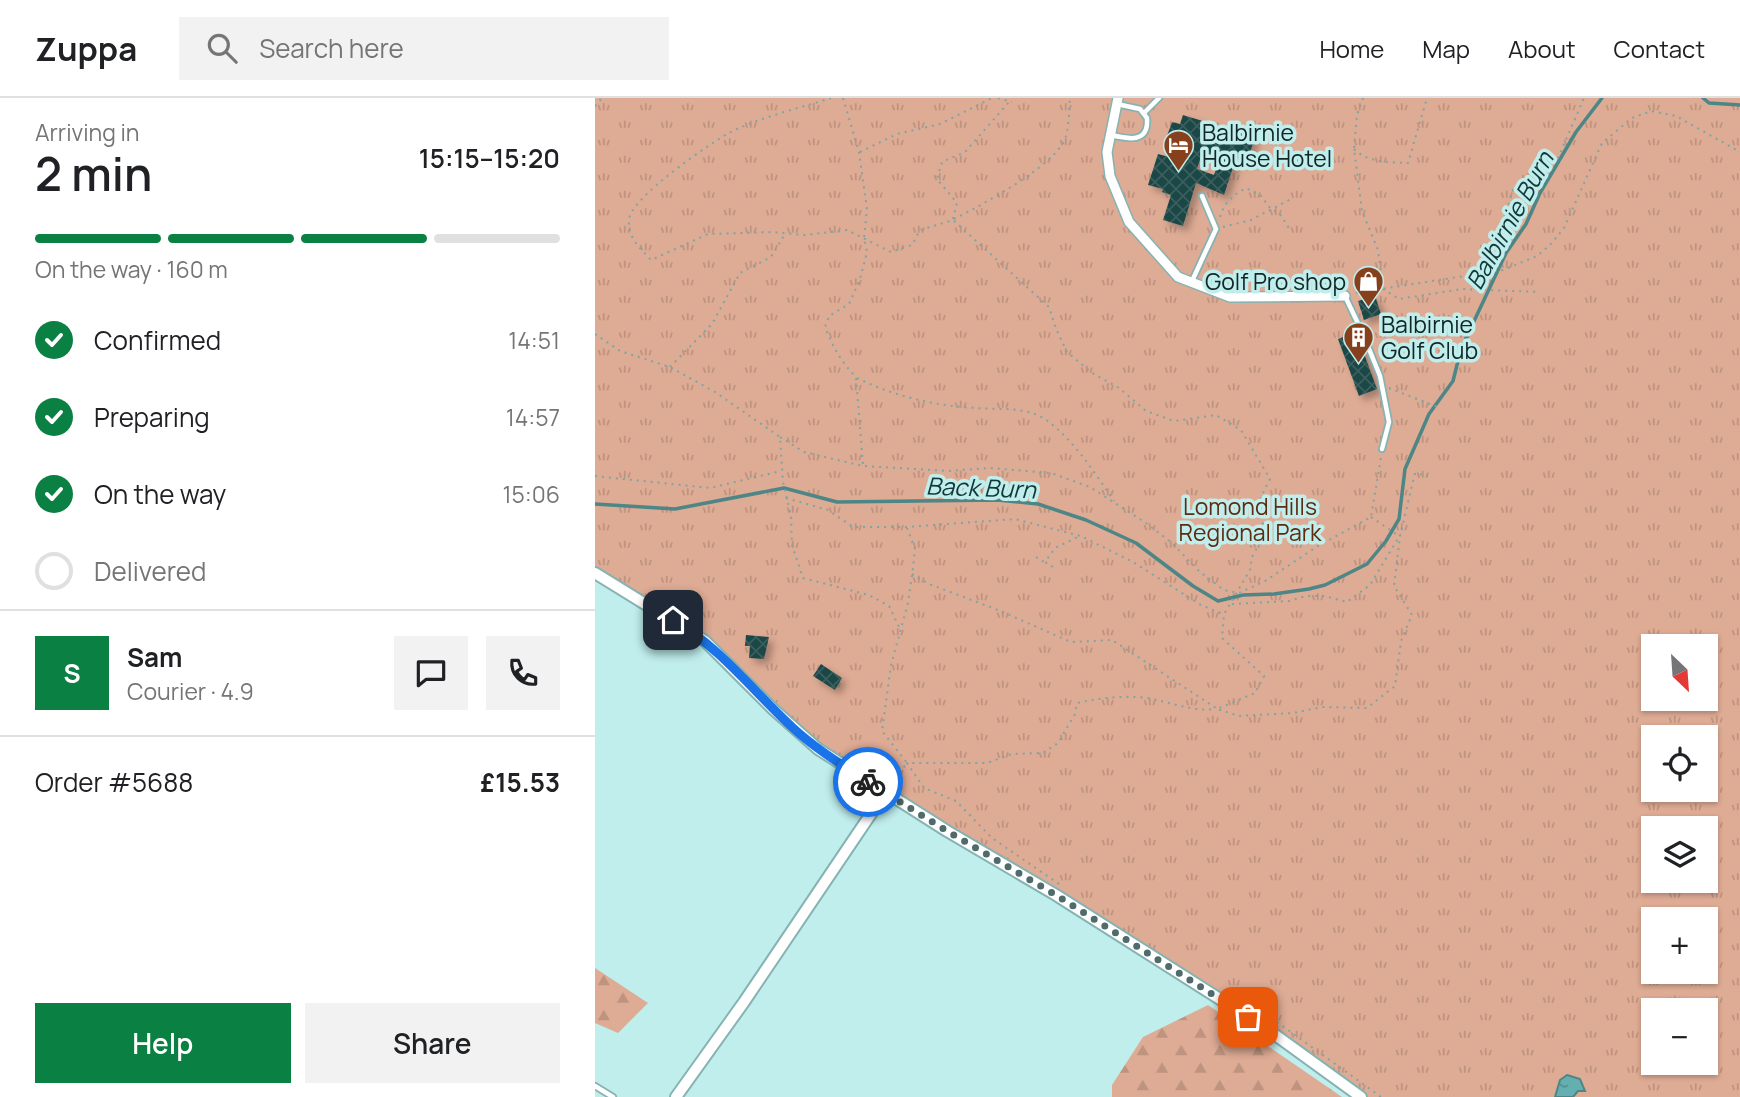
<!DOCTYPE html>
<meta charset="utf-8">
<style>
body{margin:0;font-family:Manrope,sans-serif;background:#f2f2f2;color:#202124;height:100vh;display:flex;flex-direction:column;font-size:26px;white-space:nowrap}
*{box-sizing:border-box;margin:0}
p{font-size:23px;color:#757577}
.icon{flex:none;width:38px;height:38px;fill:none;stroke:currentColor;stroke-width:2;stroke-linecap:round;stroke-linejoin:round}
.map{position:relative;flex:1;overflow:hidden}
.side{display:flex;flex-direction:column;background:#fff;width:595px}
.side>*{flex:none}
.needle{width:46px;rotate:155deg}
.fabs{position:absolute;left:1046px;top:536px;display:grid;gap:14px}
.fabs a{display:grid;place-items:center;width:77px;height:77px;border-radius:0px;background:#fff;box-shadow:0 2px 5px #0004;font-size:35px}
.pin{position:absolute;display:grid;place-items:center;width:60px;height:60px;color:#fff;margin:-30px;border-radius:14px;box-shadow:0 4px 10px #0006}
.courier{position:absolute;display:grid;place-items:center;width:70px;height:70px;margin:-35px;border:5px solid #1a73e8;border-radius:50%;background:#fff;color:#222;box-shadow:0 2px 9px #0007}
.head em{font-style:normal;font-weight:600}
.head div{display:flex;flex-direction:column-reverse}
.head{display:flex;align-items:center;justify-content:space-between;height:119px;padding:0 35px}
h1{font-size:46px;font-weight:600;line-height:52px}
.bar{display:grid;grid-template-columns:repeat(4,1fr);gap:10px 7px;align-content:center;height:84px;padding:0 35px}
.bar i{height:9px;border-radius:5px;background:#e0e0e0}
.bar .selected{background:#0b8043}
.bar p{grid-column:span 4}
.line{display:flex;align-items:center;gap:18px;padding:0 35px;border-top:2px solid #e0e0e0}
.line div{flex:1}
.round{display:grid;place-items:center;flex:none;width:74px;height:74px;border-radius:0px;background:#f2f2f2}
ol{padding:0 35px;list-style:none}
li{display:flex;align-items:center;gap:21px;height:77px}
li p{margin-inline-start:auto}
li .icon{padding:7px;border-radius:50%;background:#0b8043;color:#fff;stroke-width:4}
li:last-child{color:#757577}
li i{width:38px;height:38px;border:4px solid #e0e0e0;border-radius:50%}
.primary-button{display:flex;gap:14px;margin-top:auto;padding:14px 35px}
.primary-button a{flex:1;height:80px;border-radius:0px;background:#0b8043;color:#fff;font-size:28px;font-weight:600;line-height:80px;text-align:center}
.primary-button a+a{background:#f2f2f2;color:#202124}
header{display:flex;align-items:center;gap:42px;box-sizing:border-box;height:98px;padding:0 35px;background:#fff;border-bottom:2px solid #e0e0e0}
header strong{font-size:33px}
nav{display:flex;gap:38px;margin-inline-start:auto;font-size:24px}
.search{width:490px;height:63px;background:#f2f2f2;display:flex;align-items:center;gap:18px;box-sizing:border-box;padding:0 24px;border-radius:0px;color:#757577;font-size:26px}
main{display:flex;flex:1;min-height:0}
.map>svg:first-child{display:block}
.forest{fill:url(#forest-firs)}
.park{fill:url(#park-tufts);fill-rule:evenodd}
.water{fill:url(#water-ripples);stroke:#4c8686;stroke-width:2}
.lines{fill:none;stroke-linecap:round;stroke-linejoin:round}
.stream{stroke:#4c8686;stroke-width:3.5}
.building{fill:url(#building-cross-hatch);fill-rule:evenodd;filter:url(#shadow)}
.service-casing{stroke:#86b3b2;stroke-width:8}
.minor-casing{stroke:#86b3b2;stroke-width:12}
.tertiary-casing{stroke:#86b3b2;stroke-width:14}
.path{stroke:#80a4a3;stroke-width:2;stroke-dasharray:2 5;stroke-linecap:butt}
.service{stroke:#fff;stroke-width:4.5}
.minor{stroke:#fff;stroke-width:9}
.tertiary{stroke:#fff;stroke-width:10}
.done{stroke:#4f6b6b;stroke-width:7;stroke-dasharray:0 12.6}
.route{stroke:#1a73e8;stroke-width:9}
.labels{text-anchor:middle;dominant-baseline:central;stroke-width:7;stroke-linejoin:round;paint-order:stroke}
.poi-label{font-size:23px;fill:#132525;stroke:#bfeeed;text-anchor:start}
.park-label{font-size:23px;fill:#5e2b10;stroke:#bfeeed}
.water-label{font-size:24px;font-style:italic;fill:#123838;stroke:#bfeeed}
</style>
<header>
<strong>Zuppa</strong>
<div class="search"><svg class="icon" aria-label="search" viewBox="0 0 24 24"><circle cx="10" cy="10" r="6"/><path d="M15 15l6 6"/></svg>Search here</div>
<nav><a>Home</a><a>Map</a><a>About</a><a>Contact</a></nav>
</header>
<main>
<section class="side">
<div class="head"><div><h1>2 min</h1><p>Arriving in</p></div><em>15:15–15:20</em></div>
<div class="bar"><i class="selected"></i><i class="selected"></i><i class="selected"></i><i></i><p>On the way · 160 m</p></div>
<ol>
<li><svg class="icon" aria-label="check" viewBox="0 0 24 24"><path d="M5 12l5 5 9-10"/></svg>Confirmed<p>14:51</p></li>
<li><svg class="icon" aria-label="check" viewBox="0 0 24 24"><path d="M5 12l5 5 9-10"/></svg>Preparing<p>14:57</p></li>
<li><svg class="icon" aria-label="check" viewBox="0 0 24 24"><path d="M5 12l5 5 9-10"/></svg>On the way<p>15:06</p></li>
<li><i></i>Delivered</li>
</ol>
<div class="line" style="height:126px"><b class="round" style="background:#0b8043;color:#fff">S</b><div><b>Sam</b><p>Courier · 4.9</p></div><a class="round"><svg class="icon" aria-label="chat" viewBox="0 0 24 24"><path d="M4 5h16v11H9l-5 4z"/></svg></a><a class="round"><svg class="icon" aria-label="phone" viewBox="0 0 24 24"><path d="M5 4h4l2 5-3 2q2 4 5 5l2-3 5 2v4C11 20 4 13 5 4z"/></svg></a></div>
<div class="line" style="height:91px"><div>Order #5688</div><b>£15.53</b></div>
<div class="primary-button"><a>Help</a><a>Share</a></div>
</section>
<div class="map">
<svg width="1145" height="999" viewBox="0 0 1145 999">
<defs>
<pattern id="forest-firs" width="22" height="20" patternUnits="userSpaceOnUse" patternTransform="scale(1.75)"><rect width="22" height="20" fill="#deab94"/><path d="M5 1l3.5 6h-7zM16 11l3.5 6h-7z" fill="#be937f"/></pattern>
<pattern id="park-tufts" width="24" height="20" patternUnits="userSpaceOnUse" patternTransform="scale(1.75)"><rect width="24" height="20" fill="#deab94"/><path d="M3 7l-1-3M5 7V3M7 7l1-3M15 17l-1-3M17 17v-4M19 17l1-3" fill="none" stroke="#be937f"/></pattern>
<pattern id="water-ripples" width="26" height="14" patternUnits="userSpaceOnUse" patternTransform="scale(1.75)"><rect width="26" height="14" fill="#64b0b0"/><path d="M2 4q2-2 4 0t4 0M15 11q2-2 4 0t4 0" fill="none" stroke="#518f8f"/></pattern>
<pattern id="building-cross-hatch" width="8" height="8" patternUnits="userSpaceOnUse" patternTransform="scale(1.75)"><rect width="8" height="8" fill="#1a4646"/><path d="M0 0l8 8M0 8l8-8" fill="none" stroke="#3a5e5e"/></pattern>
<filter id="shadow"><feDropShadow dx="5" dy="5" stdDeviation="3.5" flood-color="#0004"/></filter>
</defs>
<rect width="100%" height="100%" fill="#bfeeed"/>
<!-- forest -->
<g class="forest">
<path d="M0,870L53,905L23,935L0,925Z"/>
<path d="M613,907L747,999H517V987L548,939Z"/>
</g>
<!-- park -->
<path class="park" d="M0,0H1145V999H766L672,930L223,651L110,543L0,475ZM1059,548H1111V600H1059ZM1059,639H1111V691H1059ZM1059,730H1111V782H1059ZM1059,821H1111V873H1059ZM1059,912H1111V964H1059Z"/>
<!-- water -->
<path class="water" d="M972,977L985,981L990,993H983L978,999H960L965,982Z"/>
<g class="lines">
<!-- stream -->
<g class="stream">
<path d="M1108,0L1114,5L1145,7"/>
<path d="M0,406L80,411L189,390L242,404L402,402L443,406L491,422L541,445L598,488L623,503L648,497L679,496L714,491L730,487L772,466L791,443L804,421L810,371L834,316L858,283L866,251L911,155L931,126L945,95L981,34L1007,0"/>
</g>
</g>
<!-- building -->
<g class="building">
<path d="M588,17L660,39L652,64L641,60L629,97L601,85L588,128L568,122L576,97L567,94L568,91L553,87L563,56L574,59L580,40L572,38L577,24L585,26ZM607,55L624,61L619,77L602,71Z"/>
<path d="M780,198L786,216L769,222L763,203Z"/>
<path d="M761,234L782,291L764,298L743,241Z"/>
<path d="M151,537L174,539L169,561L154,560L155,548H150Z"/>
<path d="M226,566L247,580L240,592L218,578Z"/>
</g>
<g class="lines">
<defs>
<g id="service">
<path d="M549,15L564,0"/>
<path d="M516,37C533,41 554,46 552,20L545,11L522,6"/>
<path d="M597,183L621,131L607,98"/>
<path d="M750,198L768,236L785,278L794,324L787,351"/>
<path d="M0,988L18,999"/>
</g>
<path id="minor" d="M523,0L512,54L515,78L534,124L583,179L635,199L750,198"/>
<g id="tertiary">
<path d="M0,475L110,543L178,611L223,651L352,733L461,797L672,931L766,999"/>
<path d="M81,999L149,904L290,695"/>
</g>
</defs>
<!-- service casing -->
<use href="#service" class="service-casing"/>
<!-- minor casing -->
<use href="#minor" class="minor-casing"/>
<!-- tertiary casing -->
<use href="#tertiary" class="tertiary-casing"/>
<!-- path -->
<g class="path">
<path d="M236,0C205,10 162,20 134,35C114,46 34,101 34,122C33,140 44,149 56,162L113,136L178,134L210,137L252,132L296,154L317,147L325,132L358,122L454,209L461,231L472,254L497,275L524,290L551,313L579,323L621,317L646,332L675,381L660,411L668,426L667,441L657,459L655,472L629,516L627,540L669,578L660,595L622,611L644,618L698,615L727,609L772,610L800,588L806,543L817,517L799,488L805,438L820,375L833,378"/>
<path d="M248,0L264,54L272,111L269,140L272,154L265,181L254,206L234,218L230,229C238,249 246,264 261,279L268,367"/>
<path d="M403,0L417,4"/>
<path d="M768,0L762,17L759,51L767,113L783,152L788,191L804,201L867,191L945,194"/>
<path d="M0,8L7,0"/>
<path d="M759,51C773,65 795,64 813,65L832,0"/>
<path d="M265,54L302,36L345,26L397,0"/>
<path d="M625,119C629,105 638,97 651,90L666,98L676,111L685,116L695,132"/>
<path d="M358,121L362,105L342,81L347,64L370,54L415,3"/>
<path d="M359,121C385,108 464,66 471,38C474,26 474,12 475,0"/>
<path d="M628,129L656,122L698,100"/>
<path d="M881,176L905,135L918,92L963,60L989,0"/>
<path d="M761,195L908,172L942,158L955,147L969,130L1007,45L1037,20L1056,13L1081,18L1145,54"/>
<path d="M0,236L25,253L75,269L120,294L185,339L188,384L196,418L197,447L208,480L274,497L294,508L305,531"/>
<path d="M75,269L117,226L145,175L176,159L190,136"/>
<path d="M262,280C299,298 340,308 381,310C404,312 429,308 450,321C479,342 499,374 519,403"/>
<path d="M794,290L845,310"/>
<path d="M185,339L209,354L268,368L354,373L395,370L456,375L495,389L551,425L577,445L605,474L629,492L644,495L670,483L723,448L776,419L786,359"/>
<path d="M0,378L115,390L186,373"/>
<path d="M191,400L233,412L258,429H312L420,421L486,438L538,464L606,507L628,516"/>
<path d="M776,419L804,438"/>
<path d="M441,459L449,464"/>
<path d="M458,469L450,464L460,450L485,438"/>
<path d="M317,476L334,486L403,512L476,544L517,542L621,610"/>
<path d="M637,506L694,503L711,498H730L752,504L775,487L804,439"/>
<path d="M296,686L312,665L287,633L296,567L313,505L318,470L320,451L312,430"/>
<path d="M464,786L397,740L361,703L329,690L312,665H392L417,656L448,655L463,645L480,616L482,605C505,600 528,597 552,600C576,604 597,614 621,611"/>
<path d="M682,924L786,999"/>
</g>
<!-- service -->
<use href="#service" class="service"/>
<!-- minor -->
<use href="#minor" class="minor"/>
<!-- tertiary -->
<use href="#tertiary" class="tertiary"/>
</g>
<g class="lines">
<!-- done -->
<path class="done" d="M273,684L352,733L461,797L653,919"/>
<!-- route -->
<path class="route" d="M78,522C126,550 158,593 198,630C221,651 247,667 273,684"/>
</g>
<!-- icons -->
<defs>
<symbol id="hotel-pin" viewBox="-11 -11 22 30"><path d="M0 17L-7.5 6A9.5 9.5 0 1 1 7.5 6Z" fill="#86401b" stroke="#bfeeed"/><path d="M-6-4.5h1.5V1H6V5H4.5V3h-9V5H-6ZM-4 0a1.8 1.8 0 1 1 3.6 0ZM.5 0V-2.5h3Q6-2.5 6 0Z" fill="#fff"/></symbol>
<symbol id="shop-pin" viewBox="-11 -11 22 30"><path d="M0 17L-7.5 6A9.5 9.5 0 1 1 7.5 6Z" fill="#86401b" stroke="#bfeeed"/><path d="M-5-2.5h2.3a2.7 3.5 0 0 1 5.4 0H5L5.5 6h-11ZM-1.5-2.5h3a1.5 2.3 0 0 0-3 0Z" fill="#fff"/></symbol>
<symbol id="building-pin" viewBox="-11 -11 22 30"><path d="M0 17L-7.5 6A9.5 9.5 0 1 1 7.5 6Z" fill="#86401b" stroke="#bfeeed"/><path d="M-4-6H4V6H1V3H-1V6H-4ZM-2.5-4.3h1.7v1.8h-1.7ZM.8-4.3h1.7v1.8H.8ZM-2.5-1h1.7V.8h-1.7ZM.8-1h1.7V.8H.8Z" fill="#fff"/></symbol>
</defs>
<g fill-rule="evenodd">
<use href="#hotel-pin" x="566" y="30" width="35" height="47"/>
<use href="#shop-pin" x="756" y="166" width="35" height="47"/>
<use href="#building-pin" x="746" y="222" width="35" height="47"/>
</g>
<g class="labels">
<!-- poi labels -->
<g class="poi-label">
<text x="607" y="34">Balbirnie<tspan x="607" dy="26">House Hotel</tspan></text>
<text x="751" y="183" text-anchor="end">Golf Pro shop</text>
<text x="786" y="226">Balbirnie<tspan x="786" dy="26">Golf Club</tspan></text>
</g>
<!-- park labels -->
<g class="park-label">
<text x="655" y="408">Lomond Hills<tspan x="655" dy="26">Regional Park</tspan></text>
</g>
<!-- water labels -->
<g class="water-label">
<text transform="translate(914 122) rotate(-61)">Balbirnie Burn</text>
<text transform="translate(386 389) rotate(2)">Back Burn</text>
</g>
</g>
</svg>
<div class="fabs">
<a><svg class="needle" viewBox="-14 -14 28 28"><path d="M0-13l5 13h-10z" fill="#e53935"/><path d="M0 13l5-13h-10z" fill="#757577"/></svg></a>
<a><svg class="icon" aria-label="locate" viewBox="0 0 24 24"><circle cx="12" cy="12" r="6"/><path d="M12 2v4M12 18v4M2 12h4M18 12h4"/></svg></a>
<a><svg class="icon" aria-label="layers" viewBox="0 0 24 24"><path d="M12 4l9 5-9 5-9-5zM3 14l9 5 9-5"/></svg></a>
<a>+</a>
<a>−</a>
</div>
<div class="pin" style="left:653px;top:919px;background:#ea580c"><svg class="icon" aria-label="bag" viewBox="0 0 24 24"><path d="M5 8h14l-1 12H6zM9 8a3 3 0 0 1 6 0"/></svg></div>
<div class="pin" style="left:78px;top:522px;background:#1f2937"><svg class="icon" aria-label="home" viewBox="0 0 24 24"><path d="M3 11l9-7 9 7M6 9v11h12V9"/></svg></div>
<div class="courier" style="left:273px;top:684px"><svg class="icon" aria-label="bike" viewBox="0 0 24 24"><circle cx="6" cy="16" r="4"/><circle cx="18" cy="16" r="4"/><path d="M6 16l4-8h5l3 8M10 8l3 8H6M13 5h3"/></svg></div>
</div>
</main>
